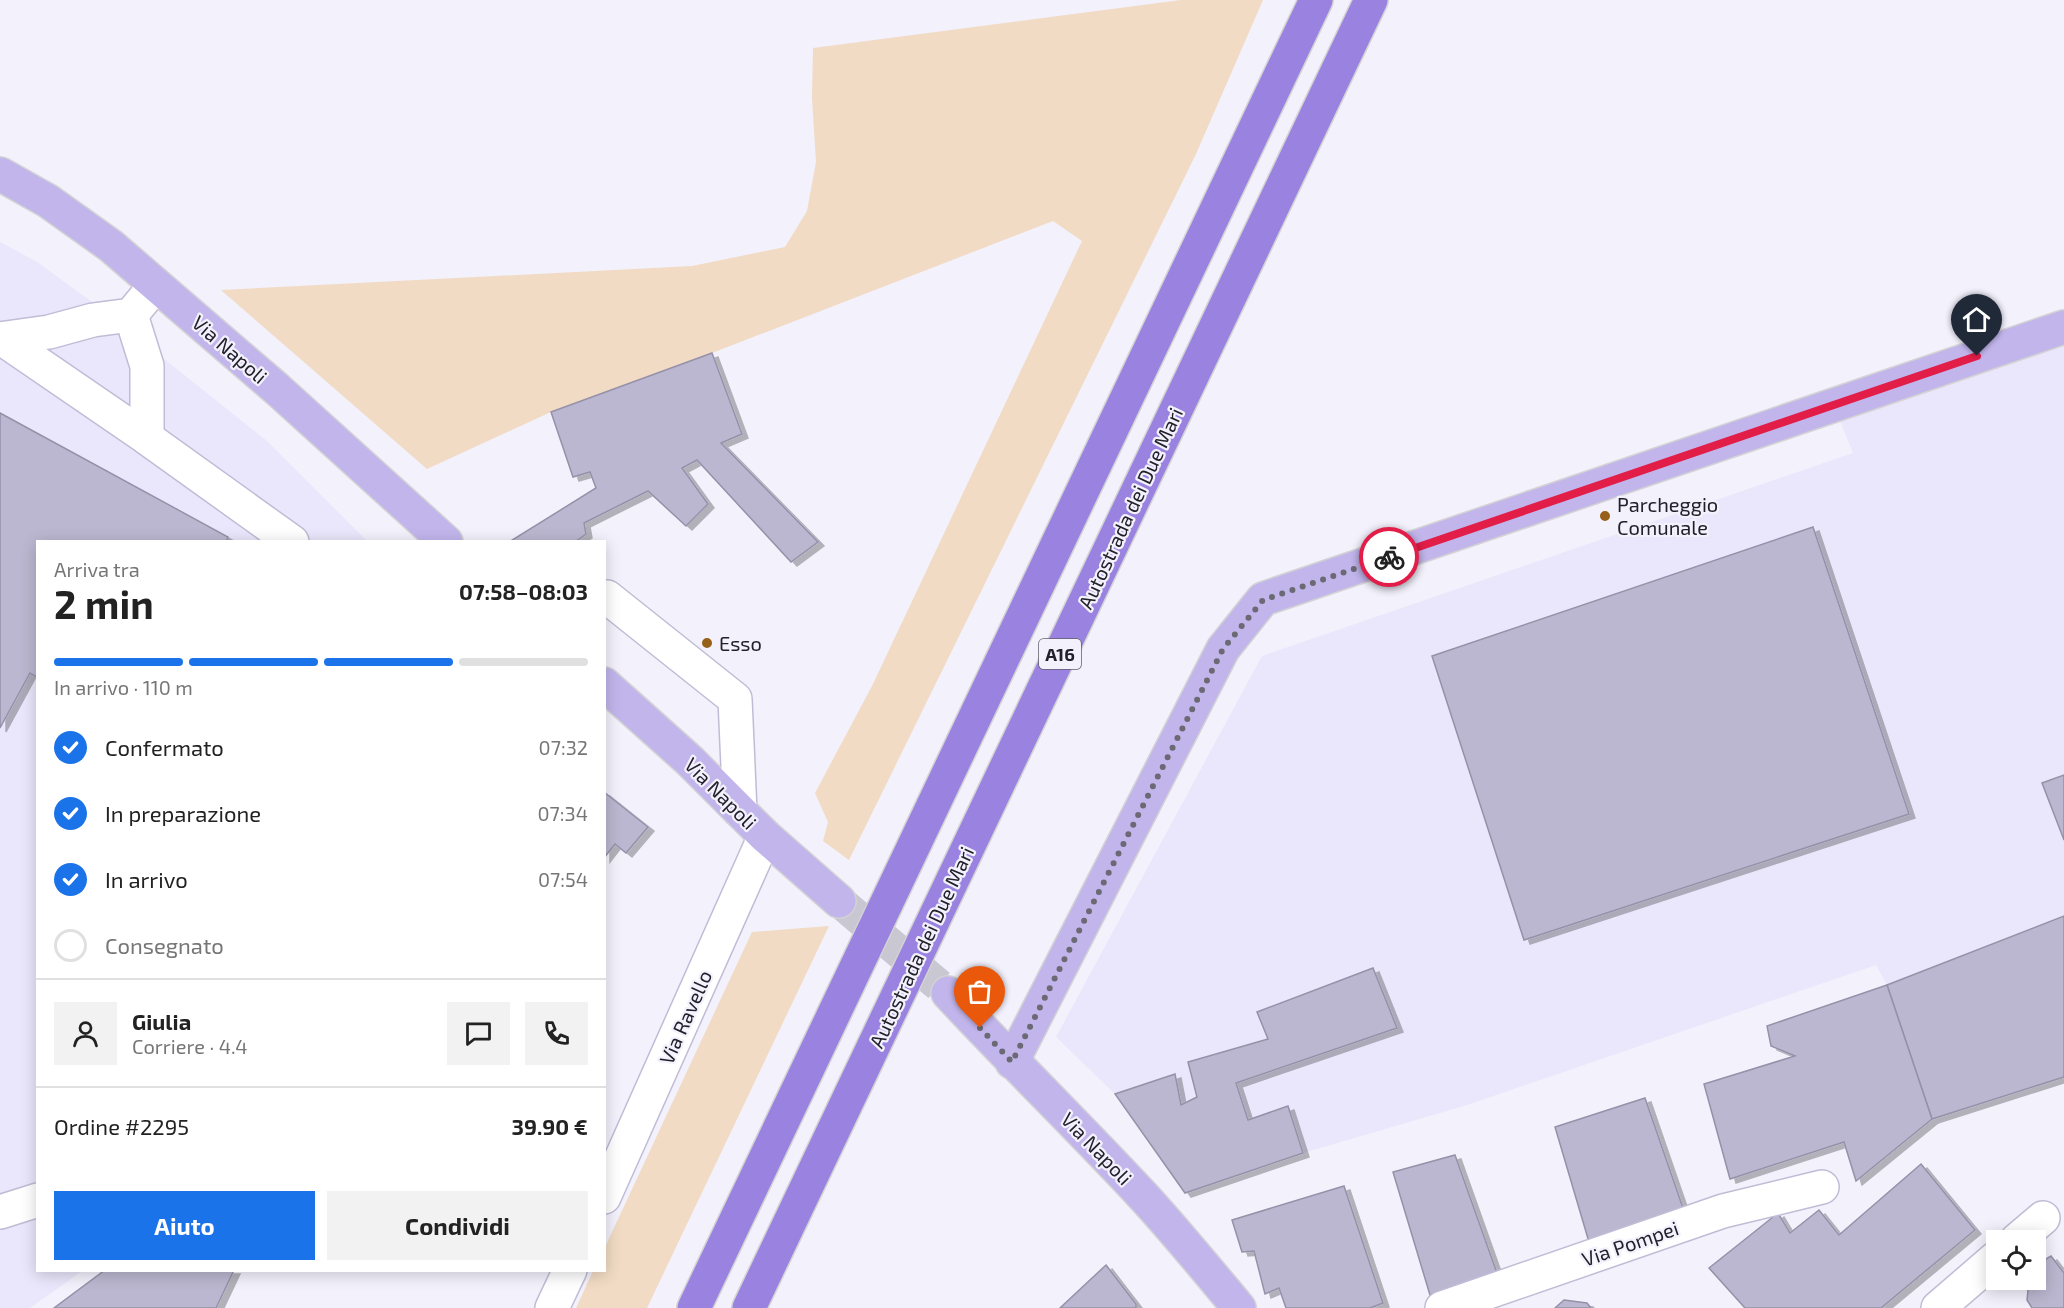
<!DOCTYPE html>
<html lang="it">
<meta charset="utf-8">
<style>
body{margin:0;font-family:"Exo 2",sans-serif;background:#f2f2f2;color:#222;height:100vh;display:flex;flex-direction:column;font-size:22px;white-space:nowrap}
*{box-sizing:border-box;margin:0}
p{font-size:20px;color:#767676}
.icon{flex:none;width:33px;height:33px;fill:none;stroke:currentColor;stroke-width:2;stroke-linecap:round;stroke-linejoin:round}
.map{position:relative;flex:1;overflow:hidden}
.side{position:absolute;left:36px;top:540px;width:570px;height:732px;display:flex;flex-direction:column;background:#fff;border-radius:0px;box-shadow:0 3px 15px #0003}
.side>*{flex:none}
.fabs{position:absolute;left:1986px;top:1230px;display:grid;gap:12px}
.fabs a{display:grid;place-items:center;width:60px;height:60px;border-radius:0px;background:#fff;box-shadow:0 3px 15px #0003;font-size:30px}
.pin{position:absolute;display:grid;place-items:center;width:51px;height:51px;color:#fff;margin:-62px -26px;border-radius:50% 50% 50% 0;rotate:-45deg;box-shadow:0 0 6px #0007}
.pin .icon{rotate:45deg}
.courier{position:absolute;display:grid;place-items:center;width:60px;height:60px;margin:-30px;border:4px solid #e11d48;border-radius:50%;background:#fff;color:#222;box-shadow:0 2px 8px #0007}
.overview em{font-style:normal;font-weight:700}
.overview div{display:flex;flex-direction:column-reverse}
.overview{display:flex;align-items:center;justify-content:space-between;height:102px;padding:0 18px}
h1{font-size:39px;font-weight:700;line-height:45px}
.bar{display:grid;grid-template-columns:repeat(4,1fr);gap:9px 6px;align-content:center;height:72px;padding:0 18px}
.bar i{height:8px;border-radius:4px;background:#e0e0e0}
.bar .selected{background:#1a73e8}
.bar p{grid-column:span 4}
.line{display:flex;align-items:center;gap:15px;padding:0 18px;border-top:2px solid #e0e0e0}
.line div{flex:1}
.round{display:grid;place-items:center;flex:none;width:63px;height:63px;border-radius:0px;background:#f2f2f2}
ol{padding:0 18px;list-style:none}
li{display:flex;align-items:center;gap:18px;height:66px}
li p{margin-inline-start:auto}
li .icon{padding:6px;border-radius:50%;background:#1a73e8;color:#fff;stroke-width:4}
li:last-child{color:#767676}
li i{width:33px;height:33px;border:3px solid #e0e0e0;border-radius:50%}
.action{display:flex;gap:12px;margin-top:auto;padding:12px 18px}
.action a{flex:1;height:69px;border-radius:0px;background:#1a73e8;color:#fff;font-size:24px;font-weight:700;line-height:69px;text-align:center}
.action a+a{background:#f2f2f2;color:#222}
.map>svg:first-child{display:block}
.built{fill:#eae6fb}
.green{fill:#f1dbc4}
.building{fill:#bbb7d0;stroke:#9691a9;stroke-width:1.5;filter:url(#shadow)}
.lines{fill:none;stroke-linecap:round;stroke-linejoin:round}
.major-tunnel{stroke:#c9c7d2;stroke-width:33;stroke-dasharray:33 16;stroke-linecap:butt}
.minor-casing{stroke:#c1bcd6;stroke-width:36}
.major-casing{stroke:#d3d2d4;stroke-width:36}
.highway-casing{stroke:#d3d2d4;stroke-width:36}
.minor{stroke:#fff;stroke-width:33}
.major{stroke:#c2b5ec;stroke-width:33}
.highway{stroke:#9a83e0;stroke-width:33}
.done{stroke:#6b6974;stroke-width:6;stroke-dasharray:0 10.8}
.route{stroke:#e11d48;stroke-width:8}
.poi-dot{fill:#966018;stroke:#f3f1fc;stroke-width:2}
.labels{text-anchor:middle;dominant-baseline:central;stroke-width:4.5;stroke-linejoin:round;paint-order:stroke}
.shield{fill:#f3f1fc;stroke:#615f69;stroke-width:1.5}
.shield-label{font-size:18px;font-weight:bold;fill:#22202a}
.street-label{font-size:20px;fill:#22202a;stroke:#f3f1fc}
.poi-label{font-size:20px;fill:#22202a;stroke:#f3f1fc;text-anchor:start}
</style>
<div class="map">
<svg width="2064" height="1308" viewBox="0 0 2064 1308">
<defs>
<filter id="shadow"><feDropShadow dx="6" dy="4" stdDeviation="0" flood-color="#0004"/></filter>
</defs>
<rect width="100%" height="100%" fill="#f3f1fc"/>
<!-- built -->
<g class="built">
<path d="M0,242L37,262L99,307L267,441L367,541L38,542V1270L82,1271L30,1308H0Z"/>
<path d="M2064,345V1077L1932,1119L1887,985L1876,965L1467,1105L1303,1153L1185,1193L1115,1094L1056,1037L1262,656L1853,453L1838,416Z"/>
</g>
<!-- green -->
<g class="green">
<path d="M1181,0H1263L1196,154L849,860L823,841L828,822L815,793L872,686L1082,241L1053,221L712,353L551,412L427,469L221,290L692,266L785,247L807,211L816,162L812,98L813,48Z"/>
<path d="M829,926L647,1308H576L593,1271L604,1270L605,1247L752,932Z"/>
</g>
<!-- building -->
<g class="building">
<path d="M712,353L742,434L721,443L818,542L791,562L697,460L682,468L708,504L686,526L648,491L584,523L586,534L575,542H509L596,488L590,472L573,477L551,412Z"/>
<path d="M0,413L228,537L226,542H38V678L30,673L0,728Z"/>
<path d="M1813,527L1909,814L1524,940L1432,656Z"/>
<path d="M2064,775V840L2042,783Z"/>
<path d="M604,792L648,827L626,853L615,844L604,858Z"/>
<path d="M2064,916V1077L1932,1119L1887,985Z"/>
<path d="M1373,968L1397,1028L1236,1083L1248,1120L1288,1106L1303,1153L1185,1193L1115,1094L1175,1074L1181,1105L1197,1097L1188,1062L1268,1039L1257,1012Z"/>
<path d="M1887,985L1932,1119L1856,1181L1844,1142L1730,1179L1704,1084L1795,1056L1771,1046L1767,1026Z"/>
<path d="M1645,1098L1684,1211L1589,1242L1555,1127Z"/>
<path d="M1455,1155L1497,1273L1430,1295L1393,1172Z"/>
<path d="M1921,1164L1975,1230L1881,1308H1745L1709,1268L1778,1213L1790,1233L1819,1210L1839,1235Z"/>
<path d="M1344,1186L1383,1303L1370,1308H1286L1279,1288L1265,1294L1254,1251L1242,1252L1232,1220Z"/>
<path d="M2051,1256L2064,1273V1308H2032L2027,1300L2029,1280H2036V1265Z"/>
<path d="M1106,1265L1136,1304V1308H1060Z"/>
<path d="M105,1270H234L216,1308H54Z"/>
<path d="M1564,1300L1587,1303L1591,1308H1555Z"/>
</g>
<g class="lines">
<!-- major-tunnel -->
<path class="major-tunnel" d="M839,901L948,993"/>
<defs>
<g id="minor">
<path d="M131,315L147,366V438L292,542"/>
<path d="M0,339L49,332L93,320L131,315L145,298"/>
<path d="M4,340L147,438"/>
<path d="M604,598L607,597L735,699L740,811"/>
<path d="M604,1197L765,836"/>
<path d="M0,1212L38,1200"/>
<path d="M2017,1240L2043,1218"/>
<path d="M552,1308L570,1270"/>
<path d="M1442,1308L1723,1211L1822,1187"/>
<path d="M1938,1308L1996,1258"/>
</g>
<g id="major">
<path d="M0,174L48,201L111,246L277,389L446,542"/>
<path d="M604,684L690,761L765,836L839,901"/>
<path d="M948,993C1012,1062 1080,1128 1144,1197C1177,1233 1208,1271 1239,1308"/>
<path d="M1012,1062L1223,649L1263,599L2064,327"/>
</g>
<g id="highway">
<path d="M694,1308L1316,0"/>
<path d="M749,1308L1371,0"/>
</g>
</defs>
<!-- minor casing -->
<use href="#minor" class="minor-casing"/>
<!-- major casing -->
<use href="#major" class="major-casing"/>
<!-- highway casing -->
<use href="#highway" class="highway-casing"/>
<!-- minor -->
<use href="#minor" class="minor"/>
<!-- major -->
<use href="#major" class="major"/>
<!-- highway -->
<use href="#highway" class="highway"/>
</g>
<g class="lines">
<!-- done -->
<path class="done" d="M980,1028L1012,1062L1223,649L1263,600L1389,557"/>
<!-- route -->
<path class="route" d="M1389,557L1977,356"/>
</g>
<!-- markers -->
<g class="poi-dot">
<circle cx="1605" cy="516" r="6"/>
<circle cx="707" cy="643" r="6"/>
</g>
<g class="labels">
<!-- shield labels -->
<rect class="shield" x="1039" y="639" width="42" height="30" rx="4.5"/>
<g class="shield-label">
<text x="1060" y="654">A16</text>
</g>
<!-- street labels -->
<g class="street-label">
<text transform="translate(230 349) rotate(41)">Via Napoli</text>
<text transform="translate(1130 508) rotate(-65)">Autostrada dei Due Mari</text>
<text transform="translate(721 793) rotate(45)">Via Napoli</text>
<text transform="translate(921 947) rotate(-65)">Autostrada dei Due Mari</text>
<text transform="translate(685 1017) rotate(-66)">Via Ravello</text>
<text transform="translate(1097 1148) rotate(46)">Via Napoli</text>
<text transform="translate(1630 1243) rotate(-19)">Via Pompei</text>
</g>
<!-- poi labels -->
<g class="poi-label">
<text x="1617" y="504">Parcheggio<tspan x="1617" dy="23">Comunale</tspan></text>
<text x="719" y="643">Esso</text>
</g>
</g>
</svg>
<div class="fabs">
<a><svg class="icon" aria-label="locate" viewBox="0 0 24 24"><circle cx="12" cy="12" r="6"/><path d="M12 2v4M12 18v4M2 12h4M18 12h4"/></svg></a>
</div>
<div class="pin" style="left:980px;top:1028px;background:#ea580c"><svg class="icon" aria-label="bag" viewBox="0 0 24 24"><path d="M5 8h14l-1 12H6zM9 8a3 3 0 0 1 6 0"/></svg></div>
<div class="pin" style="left:1977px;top:356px;background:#1f2937"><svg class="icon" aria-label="home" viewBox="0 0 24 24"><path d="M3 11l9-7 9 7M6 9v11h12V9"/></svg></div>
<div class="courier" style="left:1389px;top:557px"><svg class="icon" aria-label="bike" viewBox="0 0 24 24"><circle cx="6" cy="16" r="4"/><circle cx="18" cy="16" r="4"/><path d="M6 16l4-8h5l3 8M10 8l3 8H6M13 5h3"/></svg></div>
<section class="side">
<div class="overview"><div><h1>2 min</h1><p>Arriva tra</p></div><em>07:58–08:03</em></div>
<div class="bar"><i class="selected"></i><i class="selected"></i><i class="selected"></i><i></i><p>In arrivo · 110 m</p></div>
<ol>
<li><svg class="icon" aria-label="check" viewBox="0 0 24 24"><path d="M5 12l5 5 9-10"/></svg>Confermato<p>07:32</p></li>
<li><svg class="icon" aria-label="check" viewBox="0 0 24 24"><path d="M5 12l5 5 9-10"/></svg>In preparazione<p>07:34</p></li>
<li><svg class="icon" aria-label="check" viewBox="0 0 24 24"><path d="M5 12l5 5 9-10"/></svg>In arrivo<p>07:54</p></li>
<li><i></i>Consegnato</li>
</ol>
<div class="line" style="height:108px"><a class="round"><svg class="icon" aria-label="person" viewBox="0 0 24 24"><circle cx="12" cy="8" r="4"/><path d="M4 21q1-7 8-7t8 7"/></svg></a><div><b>Giulia</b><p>Corriere · 4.4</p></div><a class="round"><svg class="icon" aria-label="chat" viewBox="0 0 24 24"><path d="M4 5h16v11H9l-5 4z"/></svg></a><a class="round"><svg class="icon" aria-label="phone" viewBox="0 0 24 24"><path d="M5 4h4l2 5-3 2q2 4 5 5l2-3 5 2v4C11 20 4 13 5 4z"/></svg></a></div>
<div class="line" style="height:78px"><div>Ordine #2295</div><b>39.90 €</b></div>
<div class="action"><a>Aiuto</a><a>Condividi</a></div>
</section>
</div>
